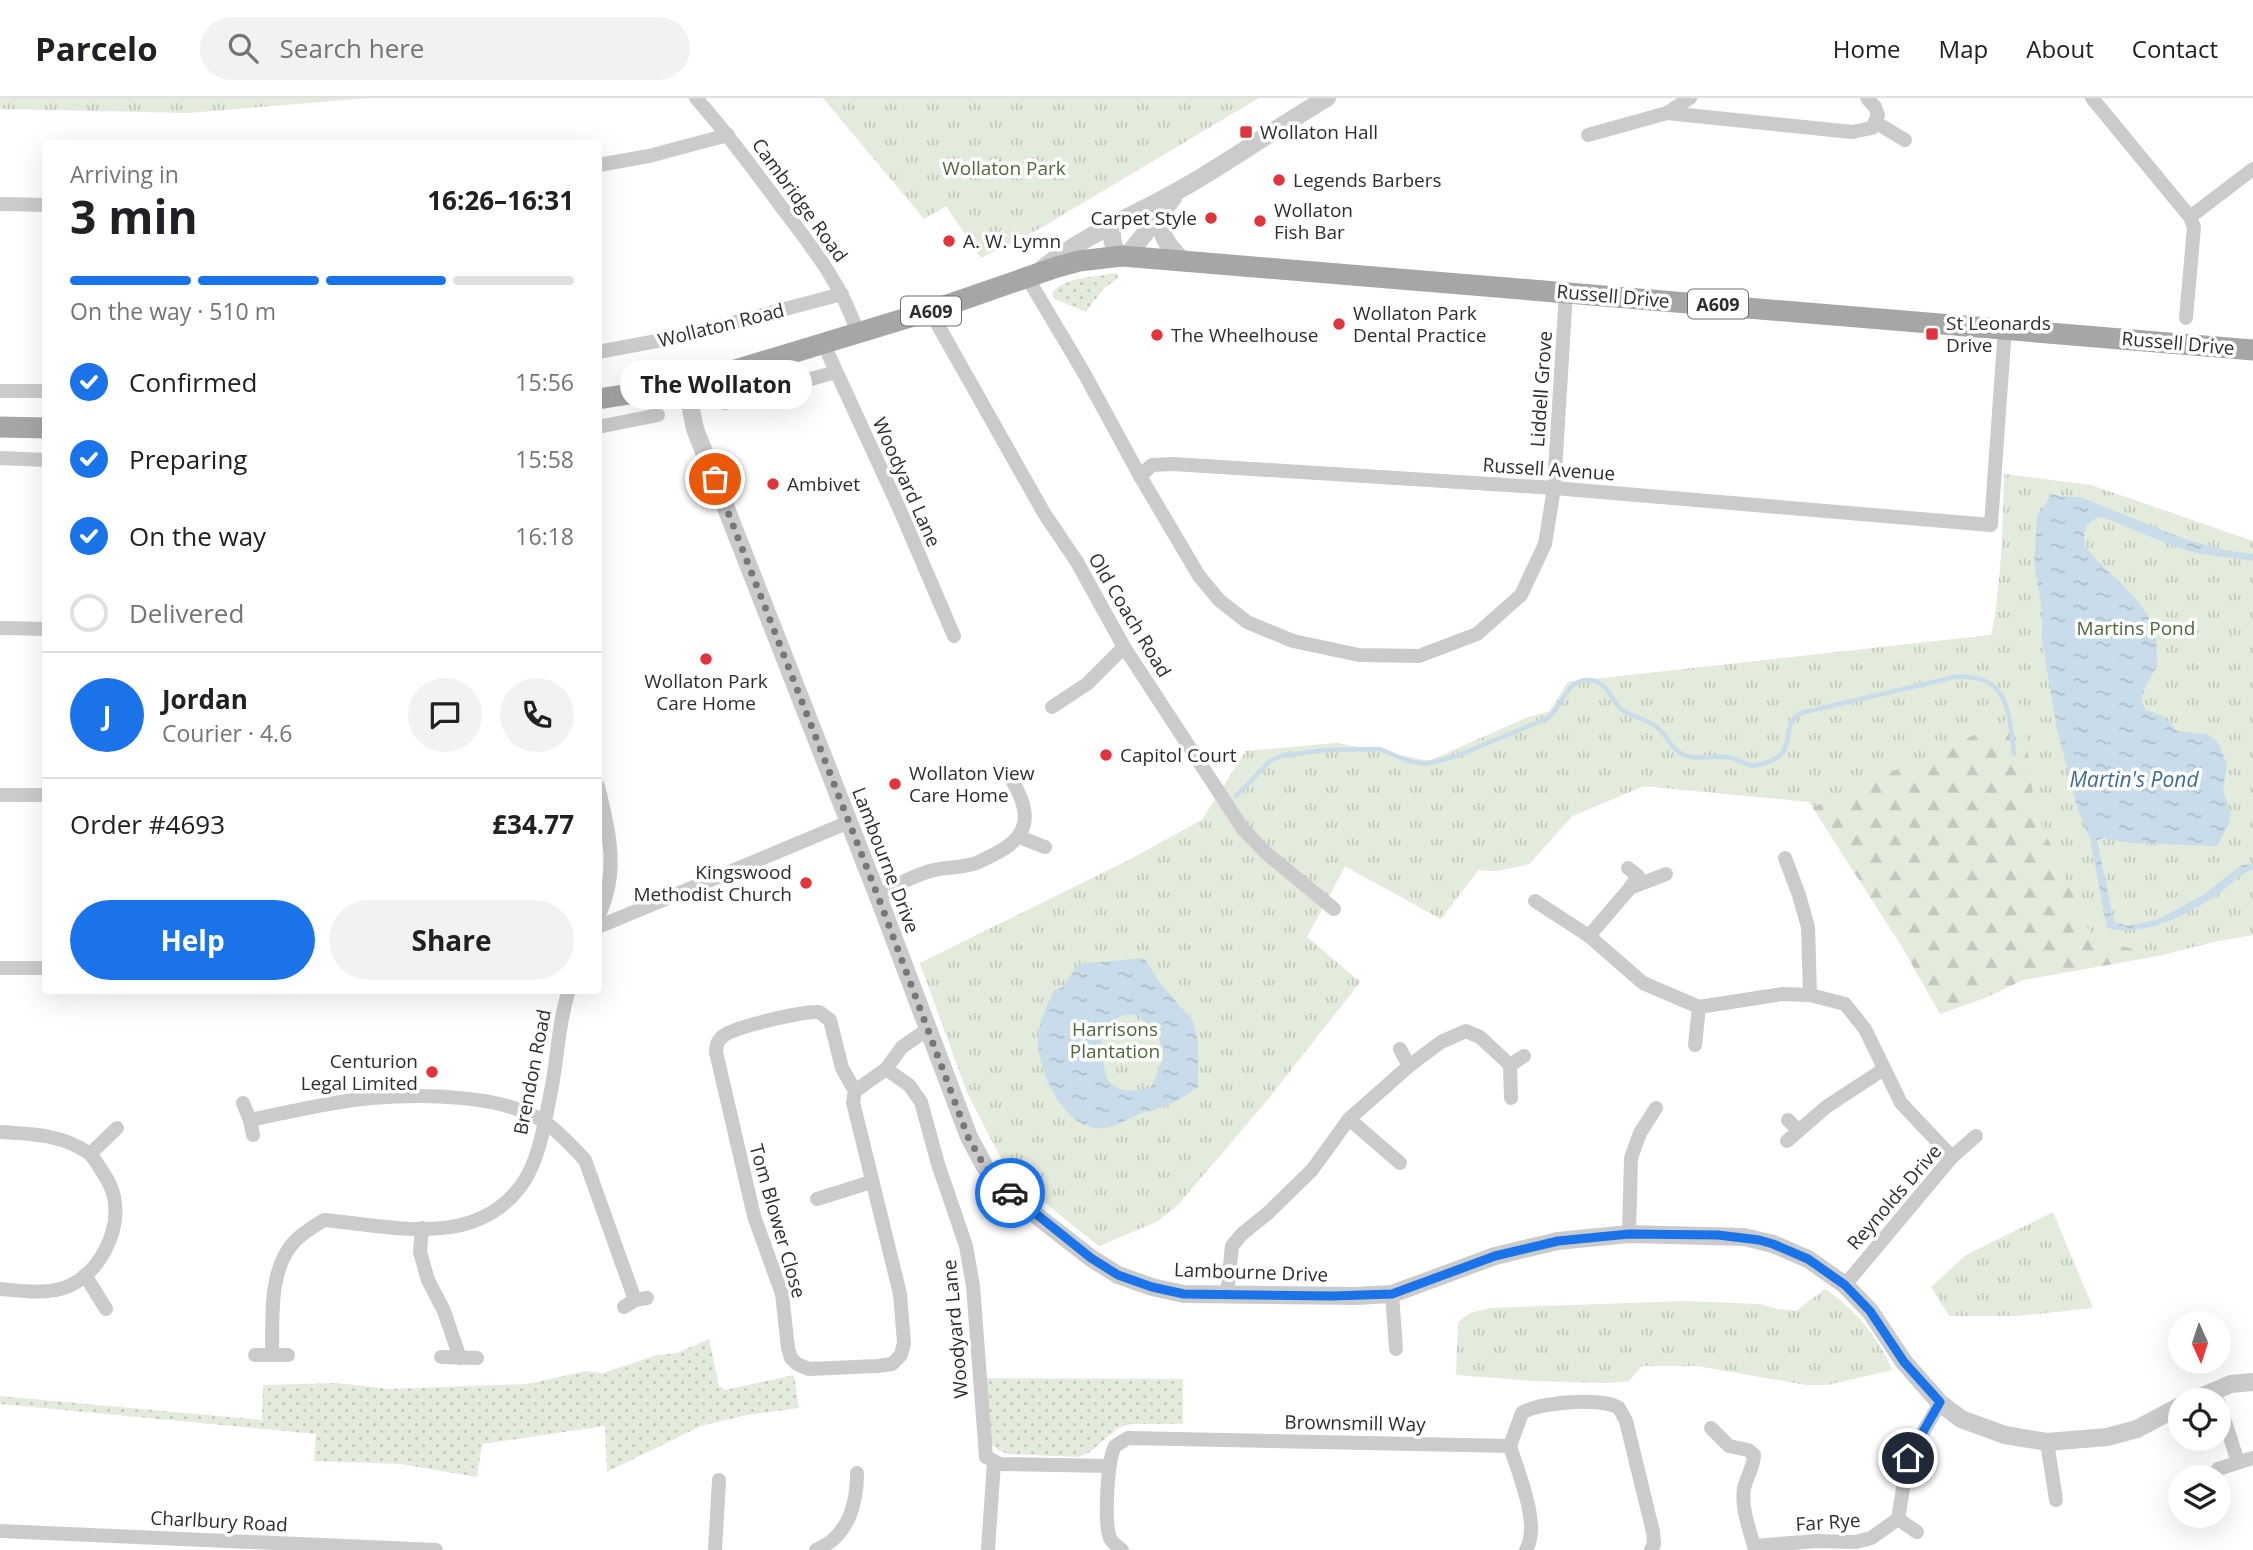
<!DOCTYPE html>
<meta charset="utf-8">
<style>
body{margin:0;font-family:"Open Sans",sans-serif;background:#f2f2f2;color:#202124;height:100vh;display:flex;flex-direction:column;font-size:26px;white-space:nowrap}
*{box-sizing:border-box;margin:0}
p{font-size:23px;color:#757577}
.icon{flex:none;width:38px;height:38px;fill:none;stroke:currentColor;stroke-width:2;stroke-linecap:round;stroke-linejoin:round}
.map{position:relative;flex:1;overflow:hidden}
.side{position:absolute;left:42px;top:42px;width:560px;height:854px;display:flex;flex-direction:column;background:#fff;border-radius:7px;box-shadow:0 7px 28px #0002}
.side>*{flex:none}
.needle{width:46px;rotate:177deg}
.buttons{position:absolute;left:2168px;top:1213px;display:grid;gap:14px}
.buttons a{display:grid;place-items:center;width:63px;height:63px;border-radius:50%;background:#fff;box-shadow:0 7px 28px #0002;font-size:35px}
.pin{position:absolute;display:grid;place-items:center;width:60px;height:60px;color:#fff;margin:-30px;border:4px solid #fff;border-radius:50%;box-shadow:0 2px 7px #0007}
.courier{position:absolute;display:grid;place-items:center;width:70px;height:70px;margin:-35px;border:5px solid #1a73e8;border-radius:50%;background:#fff;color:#222;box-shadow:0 2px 9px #0007}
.bubble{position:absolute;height:49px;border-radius:24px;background:#fff;box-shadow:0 7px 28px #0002;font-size:23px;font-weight:700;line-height:49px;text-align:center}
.headline em{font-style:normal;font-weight:700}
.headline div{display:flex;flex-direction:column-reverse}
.headline{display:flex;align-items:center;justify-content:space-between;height:119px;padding:0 28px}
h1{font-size:46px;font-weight:700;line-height:52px}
.bar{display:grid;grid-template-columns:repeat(4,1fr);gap:10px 7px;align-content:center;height:84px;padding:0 28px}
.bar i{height:9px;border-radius:5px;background:#e0e0e0}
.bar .on{background:#1a73e8}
.bar p{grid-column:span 4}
.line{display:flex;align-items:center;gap:18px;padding:0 28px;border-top:2px solid #e0e0e0}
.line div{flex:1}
.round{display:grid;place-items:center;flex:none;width:74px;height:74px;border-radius:37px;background:#f2f2f2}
ol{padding:0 28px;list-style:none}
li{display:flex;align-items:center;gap:21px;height:77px}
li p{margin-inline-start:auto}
li .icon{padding:7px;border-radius:50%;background:#1a73e8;color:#fff;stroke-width:4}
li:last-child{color:#757577}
li i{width:38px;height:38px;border:4px solid #e0e0e0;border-radius:50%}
.cta{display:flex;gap:14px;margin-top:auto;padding:14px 28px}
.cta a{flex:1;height:80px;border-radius:42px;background:#1a73e8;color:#fff;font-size:28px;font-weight:700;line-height:80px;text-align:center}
.cta a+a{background:#f2f2f2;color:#202124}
header{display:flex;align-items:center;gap:42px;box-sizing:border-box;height:98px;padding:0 35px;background:#fff;border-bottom:2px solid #e0e0e0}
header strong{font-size:33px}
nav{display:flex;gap:38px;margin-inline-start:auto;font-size:24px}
.search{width:490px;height:63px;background:#f2f2f2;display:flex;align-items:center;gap:18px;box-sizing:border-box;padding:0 24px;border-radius:38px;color:#757577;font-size:26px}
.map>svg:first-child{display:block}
.grass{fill:url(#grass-dots)}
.forest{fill:url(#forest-firs)}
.park{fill:url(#park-tufts)}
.water{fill:url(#water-ripples);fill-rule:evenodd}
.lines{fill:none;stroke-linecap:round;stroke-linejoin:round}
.stream{stroke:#c9dcea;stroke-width:4.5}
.minor{stroke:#cbcbcb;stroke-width:14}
.tertiary{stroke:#cbcbcb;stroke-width:18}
.primary{stroke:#a6a6a6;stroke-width:21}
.done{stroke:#777;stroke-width:7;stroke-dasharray:0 12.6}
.route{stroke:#1a73e8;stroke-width:9}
.poi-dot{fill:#df363e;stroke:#fff;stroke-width:2.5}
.labels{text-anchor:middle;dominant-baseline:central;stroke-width:7;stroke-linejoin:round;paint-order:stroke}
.shield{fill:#fff;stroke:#6d6d6d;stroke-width:2}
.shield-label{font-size:18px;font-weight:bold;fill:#2e2e2e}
.poi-label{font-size:19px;fill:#2e2e2e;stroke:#fff;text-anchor:start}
.park-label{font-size:19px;fill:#50683d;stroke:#fff}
.street-label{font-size:19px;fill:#2e2e2e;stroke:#fff}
.water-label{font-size:21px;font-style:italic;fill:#3f6c8d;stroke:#fff}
</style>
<header>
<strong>Parcelo</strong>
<div class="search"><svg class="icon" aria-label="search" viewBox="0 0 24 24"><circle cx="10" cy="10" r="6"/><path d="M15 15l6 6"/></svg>Search here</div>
<nav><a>Home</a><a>Map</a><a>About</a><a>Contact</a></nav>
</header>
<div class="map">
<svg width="2253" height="1452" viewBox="0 0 2253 1452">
<defs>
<pattern id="grass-dots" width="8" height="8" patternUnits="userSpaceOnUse" patternTransform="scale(1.75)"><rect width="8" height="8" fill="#e3ebdc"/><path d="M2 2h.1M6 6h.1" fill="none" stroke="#c3cabd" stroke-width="1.8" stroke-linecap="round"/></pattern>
<pattern id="forest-firs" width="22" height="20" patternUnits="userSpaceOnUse" patternTransform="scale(1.75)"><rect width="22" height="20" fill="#e3ebdc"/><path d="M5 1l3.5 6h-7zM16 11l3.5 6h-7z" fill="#c3cabd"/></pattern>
<pattern id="park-tufts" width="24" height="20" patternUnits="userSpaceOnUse" patternTransform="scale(1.75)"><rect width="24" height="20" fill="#e3ebdc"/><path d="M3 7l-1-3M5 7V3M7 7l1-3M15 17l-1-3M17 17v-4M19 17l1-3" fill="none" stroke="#c3cabd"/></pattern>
<pattern id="water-ripples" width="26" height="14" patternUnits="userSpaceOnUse" patternTransform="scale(1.75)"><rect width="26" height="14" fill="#c9dcea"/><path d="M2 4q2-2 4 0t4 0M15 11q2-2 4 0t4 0" fill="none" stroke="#adbdc9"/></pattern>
</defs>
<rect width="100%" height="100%" fill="#fff"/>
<!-- grass -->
<g class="grass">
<path d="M1117,175L1118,180L1103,191L1086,214L1055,201L1052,195C1061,180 1100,178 1117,175Z"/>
<path d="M709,1241L719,1288L725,1292L794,1277L799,1310L747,1317L701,1328L607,1374L605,1328L482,1346L477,1379L400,1366L314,1363L316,1336L0,1306V1298L262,1322L263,1287L337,1285L390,1291L527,1286L586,1273L603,1275L657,1257L677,1255Z"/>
<path d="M985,1280L1183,1281V1326H1130L1118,1330L1090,1354L1078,1359L1008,1356L998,1352L989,1344Z"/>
</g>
<!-- forest -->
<path class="forest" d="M1996,514L2253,837L2217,843L2158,858L2023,882L1985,900L1940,916L1902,849L1809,704L1644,688L1572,718L1529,766L1496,773L1478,772L1441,821L1345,768L1307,839L1360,884L1268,1001L1177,1108L1158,1123L1099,1148L1009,1076L967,994L920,865L1133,760L1202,722L1246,653L1337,645L1429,663L1524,621L1550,613L1568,584L1991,537Z"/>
<!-- park -->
<g class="park">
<path d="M0,0H370L188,15L0,11Z"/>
<path d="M823,0H1259L1039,131L981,160L946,108L924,121Z"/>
<path d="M2004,376L2091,387L2253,443V837L2217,843L2158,858L2092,840L2035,712L2021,600V616L1813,709L1809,704L1776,700L1644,688L1572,718L1529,766L1496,773L1478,772L1441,821L1345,768L1307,839L1360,884L1268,1001L1177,1108L1158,1123L1099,1148L1009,1076L967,994L920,865L1133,760L1202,722L1246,653L1337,645L1429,663L1524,621L1550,613L1568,584L1992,537C2001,484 2003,429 2004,376Z"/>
<path d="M2053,1114L2093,1210L2018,1218H1949L1931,1189L1966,1157Z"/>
<path d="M1825,1191C1853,1210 1880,1240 1892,1272L1828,1287H1806L1697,1268H1642L1629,1283L1608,1285L1532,1283L1456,1277L1458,1224L1470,1215L1490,1210L1684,1203L1760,1206L1778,1211L1796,1213Z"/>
</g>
<!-- water -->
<g class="water">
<path d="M2049,394C2059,401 2071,397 2083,400L2184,441L2225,452L2253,456V463L2195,455L2168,446L2102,419C2086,421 2081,435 2086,449C2115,488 2161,505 2157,561C2156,579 2139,590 2143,607L2147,612L2164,619L2177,633L2207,636L2216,642L2220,648L2227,667L2223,692L2231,716L2229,726L2217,748L2129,745L2103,740L2097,742L2114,824L2128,828L2159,821L2203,797L2240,768L2253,765V772C2242,775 2235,783 2226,790C2195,814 2147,840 2107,830L2090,741L2077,709L2057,631L2042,543V512L2034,465L2037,418L2049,400Z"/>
<path d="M1144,860L1160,885L1193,923L1198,944V989C1189,995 1180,1002 1170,1006C1161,1011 1149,1012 1139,1016C1128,1021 1116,1029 1104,1030C1064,1034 1036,971 1038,938C1039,923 1048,906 1054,892L1062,890L1078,866ZM1123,917C1127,917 1131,916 1135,917C1148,921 1164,943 1163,957C1161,968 1156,979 1151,989C1135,995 1120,995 1107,982C1101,954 1093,933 1123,917Z"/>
</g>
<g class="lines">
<!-- stream -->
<path class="stream" d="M1236,698L1270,663L1281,658L1324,652L1380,651L1408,663L1425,666L1457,658L1548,620C1562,609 1567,580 1589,582C1607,583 1610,600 1620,610C1631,620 1647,620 1658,630C1666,637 1670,648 1679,654C1694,664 1710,657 1727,659C1736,660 1743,665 1752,668C1807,659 1774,631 1801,615L1955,579C2009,575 2009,614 2014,656"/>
<!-- minor -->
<g class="minor">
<path d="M696,0C726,34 753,70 780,107C811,148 842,186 858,236"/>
<path d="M1690,0L1667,15L1852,34L1872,30L1878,17L1875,9L1867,0"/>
<path d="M2092,0L2190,119L2194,129L2186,220"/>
<path d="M1875,24L1905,42"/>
<path d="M1588,37L1667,15"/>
<path d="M598,67L649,58L728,37"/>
<path d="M0,106L46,107"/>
<path d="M2190,119L2253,71"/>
<path d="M1027,179L1084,275L1140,378L1199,478L1219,502L1247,524L1293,543L1359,557L1419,558L1477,536L1521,497L1545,446L1554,390L1566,194"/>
<path d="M930,213L1044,415L1077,464L1124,549L1243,731L1266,755L1334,811"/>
<path d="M824,247L900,412L954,538"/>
<path d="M598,254L678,239L842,196"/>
<path d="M0,293H46"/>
<path d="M725,305L836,274"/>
<path d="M598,329L658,317"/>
<path d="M0,360L46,362"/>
<path d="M1140,378L1152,367L1173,366L1554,390L1991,427L2005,230"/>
<path d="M0,530L46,531"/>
<path d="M1052,609L1087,586L1124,549"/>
<path d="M598,688C609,735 620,773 598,819"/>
<path d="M0,697H46"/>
<path d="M1019,739L1045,749"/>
<path d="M1785,760L1799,797L1808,829L1810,897"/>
<path d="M1628,770L1638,778L1630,790"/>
<path d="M879,801C893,787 911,779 930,773C944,769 959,770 973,766C980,764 986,760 993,757C1032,738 1032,714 1010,679"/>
<path d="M1535,803L1589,838L1643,885L1699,909L1782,896L1810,897L1845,906L1865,931L1901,1005L1952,1059"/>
<path d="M598,829L849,724"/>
<path d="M1589,838L1630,790L1666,776"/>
<path d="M0,870H46"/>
<path d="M928,931L902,949L886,971L909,987L921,1004L938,1066L966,1148L973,1188L986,1359L1000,1366L1109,1368"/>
<path d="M1695,947L1699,909"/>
<path d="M1400,951L1409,968"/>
<path d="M855,993L842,970L830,922L819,914C803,913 732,929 722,939C717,943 716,948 716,954L754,1118L782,1196L788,1250L791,1260L797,1266L809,1271L878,1268L892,1266L901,1257L904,1245L900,1196L853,1004L855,993L886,971"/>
<path d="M1511,1000L1510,967L1524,958"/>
<path d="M243,1005L250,1022L253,1037"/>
<path d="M1349,1021L1400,1065"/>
<path d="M250,1022C290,1014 333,1003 372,1000C421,996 505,996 546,1025C560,1035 573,1049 585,1062L635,1202"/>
<path d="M1788,1022L1798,1032"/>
<path d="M0,1034C31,1036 60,1036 87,1054C93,1058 96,1064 100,1070C106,1079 112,1088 114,1099C121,1133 100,1174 69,1188C47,1197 23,1193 0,1191"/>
<path d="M1787,1043L1826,1009L1884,971"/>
<path d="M90,1056L117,1030"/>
<path d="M817,1101L871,1084"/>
<path d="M422,1130L420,1154L428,1182L444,1213L460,1260"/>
<path d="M1629,1136L1631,1060L1640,1035L1656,1010"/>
<path d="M85,1177L106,1211"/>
<path d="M1845,1187L1952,1059L1976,1038"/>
<path d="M1392,1196L1396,1251"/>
<path d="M1227,1197L1232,1148L1242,1136L1268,1115L1312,1072L1349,1021L1409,968L1441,944L1466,933L1480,939L1510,967"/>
<path d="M624,1209L635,1202L647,1200"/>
<path d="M255,1257H288"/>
<path d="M272,1257C273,1221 268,1175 293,1145C301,1136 314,1128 324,1122C393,1128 476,1152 523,1085C540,1060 545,1022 551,993C558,959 558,925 569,892"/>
<path d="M441,1259L477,1260"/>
<path d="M2219,1305L2238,1364"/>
<path d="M1711,1330L1729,1348L1748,1352L1754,1357C1754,1369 1746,1379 1744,1391C1741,1409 1749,1430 1754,1448L1817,1443L1856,1444L1871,1440L1898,1421L1908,1360L1940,1305"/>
<path d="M2047,1344L2056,1402"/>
<path d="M1510,1348L1522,1315C1540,1304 1601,1299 1619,1310L1626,1323L1653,1434L1654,1446L1651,1452"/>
<path d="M1510,1348C1518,1375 1541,1426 1526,1452"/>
<path d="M2218,1371L2253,1360"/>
<path d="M1898,1421L1917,1434"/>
<path d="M0,1433L436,1452"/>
<path d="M715,1452L719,1382"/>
<path d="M816,1452C848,1439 857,1406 857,1375"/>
<path d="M988,1452L994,1364"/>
<path d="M1122,1452C1117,1448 1113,1446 1110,1440C1104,1425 1107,1363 1115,1348L1128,1340L1510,1348"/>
</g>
<!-- tertiary -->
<g class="tertiary">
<path d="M1162,112C1158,135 1166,146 1182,162"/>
<path d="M1113,125C1111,138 1111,150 1122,158"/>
<path d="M1127,158L1173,100"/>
<path d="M1042,171C1085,136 1134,118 1181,91C1231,63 1277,29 1327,0"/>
<path d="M686,287L695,331L879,801L969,1039L985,1069L1001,1088L1028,1111L1091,1160L1118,1177L1152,1189L1184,1196L1355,1198L1392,1196L1495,1158L1558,1143L1629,1136L1744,1139L1773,1146L1808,1161L1845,1187L1870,1213L1904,1264L1940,1305L1961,1321L2005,1337L2047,1344L2107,1339L2137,1331L2180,1308"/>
<path d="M2193,1302L2231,1286L2253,1284"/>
</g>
<!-- primary -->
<g class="primary">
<path d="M598,301L686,287L930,213L1057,169L1079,163L1122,158L2253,252"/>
<path d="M0,329L46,330"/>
</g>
</g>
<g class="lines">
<!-- done -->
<path class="done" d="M715,381L879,801L968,1039L985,1069L1010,1095"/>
<!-- route -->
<path class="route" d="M1010,1095L1091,1160L1118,1177L1152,1189L1184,1196L1332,1198L1392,1196L1495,1158L1558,1143L1629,1136L1718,1137L1759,1142L1773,1146L1808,1161L1845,1187L1870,1213L1904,1264L1940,1304L1908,1360"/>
</g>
<!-- markers -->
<g class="poi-dot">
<rect x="1239" y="27" width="14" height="14" rx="3.5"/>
<circle cx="1279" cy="82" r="7"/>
<circle cx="1211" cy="120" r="7"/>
<circle cx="1260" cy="123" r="7"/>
<circle cx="949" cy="143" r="7"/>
<circle cx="1339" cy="226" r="7"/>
<rect x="1925" y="229" width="14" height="14" rx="3.5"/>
<circle cx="1157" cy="237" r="7"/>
<circle cx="773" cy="386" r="7"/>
<circle cx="706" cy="561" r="7"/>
<circle cx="1106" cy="657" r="7"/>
<circle cx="895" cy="686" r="7"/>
<circle cx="806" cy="785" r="7"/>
<circle cx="432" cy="974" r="7"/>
</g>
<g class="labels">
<!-- shield labels -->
<g class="shield">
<rect x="1688" y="191.5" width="60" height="29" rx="5"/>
<rect x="901" y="198.5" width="60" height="29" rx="5"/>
</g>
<g class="shield-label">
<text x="1718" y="206">A609</text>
<text x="931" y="213">A609</text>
</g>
<!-- poi labels -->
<g class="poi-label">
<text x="1260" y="34">Wollaton Hall</text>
<text x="1293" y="82">Legends Barbers</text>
<text x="1274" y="112">Wollaton<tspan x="1274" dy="22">Fish Bar</tspan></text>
<text x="1197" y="120" text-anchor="end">Carpet Style</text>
<text x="963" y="143">A. W. Lymn</text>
<text x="1353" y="215">Wollaton Park<tspan x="1353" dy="22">Dental Practice</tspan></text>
<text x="1946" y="225">St Leonards<tspan x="1946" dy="22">Drive</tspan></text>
<text x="1171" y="237">The Wheelhouse</text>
<text x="787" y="386">Ambivet</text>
<text x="706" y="583" text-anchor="middle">Wollaton Park<tspan x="706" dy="22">Care Home</tspan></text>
<text x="1120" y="657">Capitol Court</text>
<text x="909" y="675">Wollaton View<tspan x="909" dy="22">Care Home</tspan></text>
<text x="792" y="774" text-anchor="end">Kingswood<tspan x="792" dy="22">Methodist Church</tspan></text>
<text x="418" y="963" text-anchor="end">Centurion<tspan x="418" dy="22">Legal Limited</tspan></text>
</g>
<!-- park labels -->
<g class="park-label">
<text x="1004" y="70">Wollaton Park</text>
<text x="2136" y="530">Martins Pond</text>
<text x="1115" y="931">Harrisons<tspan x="1115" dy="22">Plantation</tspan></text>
</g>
<!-- street labels -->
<g class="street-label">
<text transform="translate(800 102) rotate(54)">Cambridge Road</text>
<text transform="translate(1613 198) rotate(5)">Russell Drive</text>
<text transform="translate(721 227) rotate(-14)">Wollaton Road</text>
<text transform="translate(2178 245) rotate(5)">Russell Drive</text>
<text transform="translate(1541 291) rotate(-86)">Liddell Grove</text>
<text transform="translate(1549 371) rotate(4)">Russell Avenue</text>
<text transform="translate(907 384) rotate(66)">Woodyard Lane</text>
<text transform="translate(1130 517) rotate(59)">Old Coach Road</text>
<text transform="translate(886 762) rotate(69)">Lambourne Drive</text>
<text transform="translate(532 974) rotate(-79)">Brendon Road</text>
<text transform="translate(1894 1099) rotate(-49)">Reynolds Drive</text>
<text transform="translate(778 1123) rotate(74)">Tom Blower Close</text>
<text transform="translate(1251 1174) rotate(2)">Lambourne Drive</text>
<text transform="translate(955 1231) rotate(-95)">Woodyard Lane</text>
<text transform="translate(1355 1325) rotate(1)">Brownsmill Way</text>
<text transform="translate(219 1423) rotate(3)">Charlbury Road</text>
<text transform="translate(1828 1424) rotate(-4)">Far Rye</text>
</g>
<!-- water labels -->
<g class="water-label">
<text x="2134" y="681">Martin's Pond</text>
</g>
</g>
</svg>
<div class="buttons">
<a><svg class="needle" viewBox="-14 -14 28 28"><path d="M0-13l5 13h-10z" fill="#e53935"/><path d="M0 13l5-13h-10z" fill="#757577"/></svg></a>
<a><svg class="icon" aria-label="locate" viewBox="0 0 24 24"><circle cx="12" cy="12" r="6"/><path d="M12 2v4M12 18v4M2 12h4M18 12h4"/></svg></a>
<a><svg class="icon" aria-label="layers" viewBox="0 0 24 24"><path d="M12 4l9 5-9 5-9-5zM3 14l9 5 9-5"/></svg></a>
</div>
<div class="pin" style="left:715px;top:381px;background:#ea580c"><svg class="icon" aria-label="bag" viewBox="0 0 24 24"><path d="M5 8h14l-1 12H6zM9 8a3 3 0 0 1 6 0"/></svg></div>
<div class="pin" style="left:1908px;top:1360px;background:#1f2937"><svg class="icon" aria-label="home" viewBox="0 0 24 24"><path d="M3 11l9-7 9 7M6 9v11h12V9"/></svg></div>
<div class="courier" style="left:1010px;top:1095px"><svg class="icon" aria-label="car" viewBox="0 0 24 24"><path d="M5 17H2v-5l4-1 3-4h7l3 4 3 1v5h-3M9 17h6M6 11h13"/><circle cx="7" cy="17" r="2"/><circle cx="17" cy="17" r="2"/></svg></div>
<div class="bubble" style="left:620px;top:262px;width:192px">The Wollaton</div>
<section class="side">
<div class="headline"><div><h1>3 min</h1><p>Arriving in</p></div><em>16:26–16:31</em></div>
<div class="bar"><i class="on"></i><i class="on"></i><i class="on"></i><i></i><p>On the way · 510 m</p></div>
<ol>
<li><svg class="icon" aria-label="check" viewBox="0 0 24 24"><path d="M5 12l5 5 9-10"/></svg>Confirmed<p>15:56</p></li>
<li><svg class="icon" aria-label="check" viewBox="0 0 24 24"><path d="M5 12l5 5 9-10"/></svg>Preparing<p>15:58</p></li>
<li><svg class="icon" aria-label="check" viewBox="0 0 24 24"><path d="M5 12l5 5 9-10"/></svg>On the way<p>16:18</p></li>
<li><i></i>Delivered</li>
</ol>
<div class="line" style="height:126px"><b class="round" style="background:#1a73e8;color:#fff">J</b><div><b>Jordan</b><p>Courier · 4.6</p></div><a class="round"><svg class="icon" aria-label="chat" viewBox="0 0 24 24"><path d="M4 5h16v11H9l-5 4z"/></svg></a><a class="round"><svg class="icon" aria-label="phone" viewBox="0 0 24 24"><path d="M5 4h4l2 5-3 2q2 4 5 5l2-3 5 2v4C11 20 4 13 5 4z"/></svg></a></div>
<div class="line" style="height:91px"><div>Order #4693</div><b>£34.77</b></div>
<div class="cta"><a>Help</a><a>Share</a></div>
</section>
</div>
